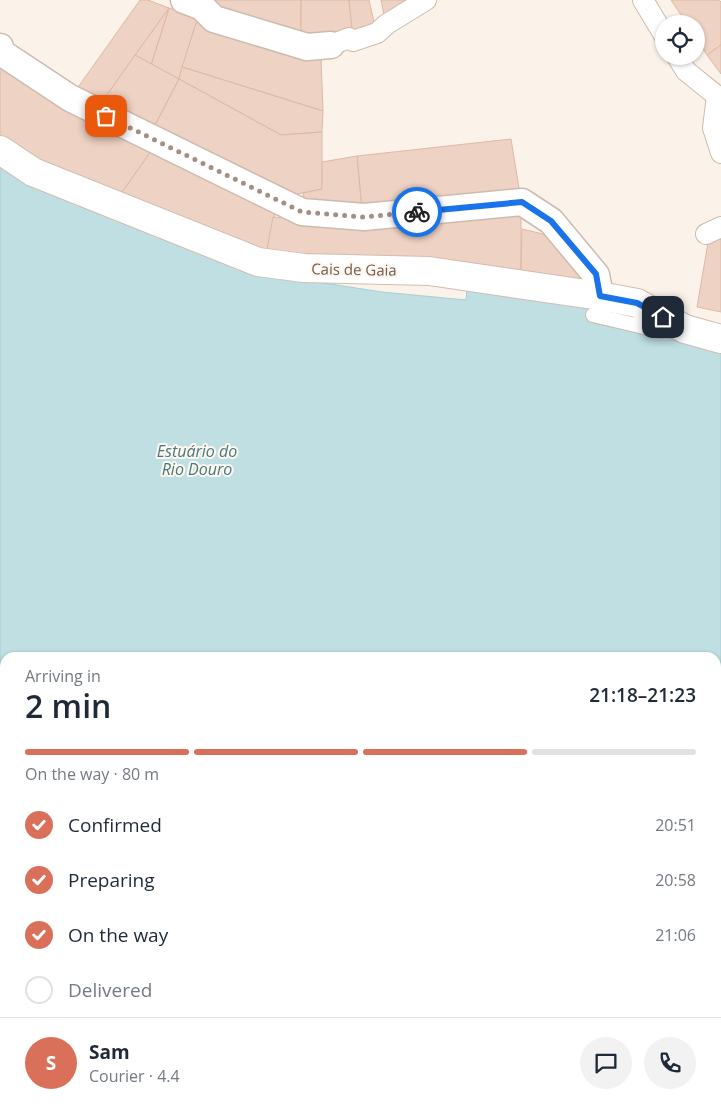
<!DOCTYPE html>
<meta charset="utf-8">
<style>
body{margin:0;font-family:"Open Sans",sans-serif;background:#f2f2f3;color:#1f2937;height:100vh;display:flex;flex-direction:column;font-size:19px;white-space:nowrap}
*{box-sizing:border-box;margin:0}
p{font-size:16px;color:#747a83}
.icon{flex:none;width:28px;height:28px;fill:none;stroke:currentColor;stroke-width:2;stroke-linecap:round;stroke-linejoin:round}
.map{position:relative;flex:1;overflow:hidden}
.details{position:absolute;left:0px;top:652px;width:721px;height:466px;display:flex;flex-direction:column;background:#fff;border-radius:15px 15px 0 0;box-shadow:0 1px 4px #0004}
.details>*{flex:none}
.controls{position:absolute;left:655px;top:15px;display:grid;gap:10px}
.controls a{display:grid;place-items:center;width:50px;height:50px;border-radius:50%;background:#fff;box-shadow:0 1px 4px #0004;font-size:25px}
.pin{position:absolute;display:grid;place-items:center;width:42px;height:42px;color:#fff;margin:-21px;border-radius:10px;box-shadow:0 2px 8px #0006}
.courier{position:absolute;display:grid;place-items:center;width:50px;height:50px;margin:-25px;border:4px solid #1a73e8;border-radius:50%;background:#fff;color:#222;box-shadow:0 1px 6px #0007}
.summary em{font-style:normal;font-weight:600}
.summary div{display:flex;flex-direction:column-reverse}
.summary{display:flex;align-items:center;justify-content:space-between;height:85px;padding:0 25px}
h1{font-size:32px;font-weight:600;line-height:38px}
.bar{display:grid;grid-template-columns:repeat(4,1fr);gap:8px 5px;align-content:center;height:60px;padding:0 25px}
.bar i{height:6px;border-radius:4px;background:#e0e1e3}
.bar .current{background:#da7059}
.bar p{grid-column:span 4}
.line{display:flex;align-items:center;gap:12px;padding:0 25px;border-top:1px solid #e0e1e3}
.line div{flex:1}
.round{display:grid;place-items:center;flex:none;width:52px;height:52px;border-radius:26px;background:#f2f2f3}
ol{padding:0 25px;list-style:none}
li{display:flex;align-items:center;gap:15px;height:55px}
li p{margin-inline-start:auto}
li .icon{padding:5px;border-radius:50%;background:#da7059;color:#fff;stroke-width:4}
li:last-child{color:#747a83}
li i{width:28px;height:28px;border:2px solid #e0e1e3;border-radius:50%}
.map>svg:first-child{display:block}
.water{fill:#bfdfe3;stroke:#a6cfd4;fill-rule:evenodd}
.building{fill:#eed2c3;stroke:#dfb8a4}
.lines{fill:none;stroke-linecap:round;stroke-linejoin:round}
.service-casing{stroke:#ccbbaf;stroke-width:16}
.pedestrian-casing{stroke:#ccbbaf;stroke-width:22}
.minor-casing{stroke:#ccbbaf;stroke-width:29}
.secondary-casing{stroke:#d0bdb0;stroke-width:30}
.service{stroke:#fff;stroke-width:14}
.pedestrian{stroke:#fff;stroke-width:20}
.minor{stroke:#fff;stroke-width:26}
.secondary{stroke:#fff;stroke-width:28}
.done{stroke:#a39084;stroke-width:5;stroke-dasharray:0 9}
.route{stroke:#1a73e8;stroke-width:6}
.labels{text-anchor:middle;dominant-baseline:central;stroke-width:4;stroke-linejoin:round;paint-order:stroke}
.street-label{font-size:15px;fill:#735a4e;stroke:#fef7ef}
.water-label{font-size:16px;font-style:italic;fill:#47777d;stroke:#fef7ef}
</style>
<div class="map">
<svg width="721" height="1118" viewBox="0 0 721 1118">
<rect width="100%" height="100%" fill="#fbf3e9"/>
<!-- water -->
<path class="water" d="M0,159L259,273L382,292L466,300L467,289L594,308L593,323L687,342L721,351V1118H0ZM5,658H716V1114H5Z"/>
<!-- building -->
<g class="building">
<path d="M140,0H148L169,8L102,102L76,90Z"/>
<path d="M214,0H301V29L310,43L218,15Z"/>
<path d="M301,0H349L353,34L310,43L301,29Z"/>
<path d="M349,0H369L376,30L353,39Z"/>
<path d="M381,0H419L385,20Z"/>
<path d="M671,0H719L721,2V45L707,55L696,38V24H687Z"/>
<path d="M169,8L198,17L179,79L151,65Z"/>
<path d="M169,8L151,65L135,55Z"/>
<path d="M198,17L321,58L323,111L182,67Z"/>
<path d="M721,45V74L707,55Z"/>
<path d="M135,55L179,79L153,129L102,102Z"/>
<path d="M0,61L154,147L120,195L32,160L0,137Z"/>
<path d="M182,67L323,111L322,132L281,135L179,79Z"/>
<path d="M179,79L281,135L322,132V189L288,196L153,129Z"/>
<path d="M511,139L520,194L362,212L357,156Z"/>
<path d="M154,147L276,209L266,254L120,195Z"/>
<path d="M357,156L362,212L306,207L303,193L322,189V162Z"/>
<path d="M521,211V273L266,254L273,217L384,225Z"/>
<path d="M522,229L543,234L560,249L581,275L578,282L521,273Z"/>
<path d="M721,230V312L697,307L709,237Z"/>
</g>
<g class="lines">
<defs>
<path id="service" d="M593,315L661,331L675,324"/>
<g id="pedestrian">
<path d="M643,0L664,35"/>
<path d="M331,45L349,38L353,41L377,33L387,24L426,0"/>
<path d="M677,56L686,71L717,96L713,128L721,153"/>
<path d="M706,234L721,227"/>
</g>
<g id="minor">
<path d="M184,0L202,7L214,19L307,47L331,45"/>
<path d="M0,47L2,53L70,98L302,212L364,217L522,202L551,221L596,275L600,296"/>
</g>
<path id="secondary" d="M0,150L33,172L258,262L304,268L429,271L600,296L637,303L685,329L721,339"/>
</defs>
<!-- service casing -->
<use href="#service" class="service-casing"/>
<!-- pedestrian casing -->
<use href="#pedestrian" class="pedestrian-casing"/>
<!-- minor casing -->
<use href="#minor" class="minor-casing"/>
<!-- secondary casing -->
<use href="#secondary" class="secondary-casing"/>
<!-- service -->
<use href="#service" class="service"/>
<!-- pedestrian -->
<use href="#pedestrian" class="pedestrian"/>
<!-- minor -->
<use href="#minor" class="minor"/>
<!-- secondary -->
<use href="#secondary" class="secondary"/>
</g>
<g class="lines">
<!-- done -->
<path class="done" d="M106,116L302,212L364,217L417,212"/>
<!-- route -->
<path class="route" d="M417,212L522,202L551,221L596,274L600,296L637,303L663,317"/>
</g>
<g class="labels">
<!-- street labels -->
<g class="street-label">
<text transform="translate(354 269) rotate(1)">Cais de Gaia</text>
</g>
<!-- water labels -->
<g class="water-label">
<text x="197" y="451">Estuário do<tspan x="197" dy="18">Rio Douro</tspan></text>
</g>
</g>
</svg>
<div class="controls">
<a><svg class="icon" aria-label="locate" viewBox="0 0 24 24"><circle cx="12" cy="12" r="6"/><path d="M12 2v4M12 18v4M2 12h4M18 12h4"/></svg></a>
</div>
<div class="pin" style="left:106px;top:116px;background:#ea580c"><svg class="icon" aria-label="bag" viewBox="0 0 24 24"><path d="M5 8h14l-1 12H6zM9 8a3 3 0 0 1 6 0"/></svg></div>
<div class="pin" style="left:663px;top:317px;background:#1f2937"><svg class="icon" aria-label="home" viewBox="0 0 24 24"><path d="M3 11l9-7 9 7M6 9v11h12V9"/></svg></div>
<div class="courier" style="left:417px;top:212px"><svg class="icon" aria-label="bike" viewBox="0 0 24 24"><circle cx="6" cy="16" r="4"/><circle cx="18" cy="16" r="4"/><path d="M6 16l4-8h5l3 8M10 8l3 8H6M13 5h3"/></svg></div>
<section class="details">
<div class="summary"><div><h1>2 min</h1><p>Arriving in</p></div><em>21:18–21:23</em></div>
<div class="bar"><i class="current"></i><i class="current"></i><i class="current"></i><i></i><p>On the way · 80 m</p></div>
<ol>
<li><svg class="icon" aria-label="check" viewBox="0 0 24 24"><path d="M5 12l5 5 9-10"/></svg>Confirmed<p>20:51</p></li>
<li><svg class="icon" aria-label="check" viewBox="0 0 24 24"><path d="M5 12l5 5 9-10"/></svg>Preparing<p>20:58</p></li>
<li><svg class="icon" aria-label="check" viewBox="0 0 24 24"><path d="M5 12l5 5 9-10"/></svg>On the way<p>21:06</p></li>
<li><i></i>Delivered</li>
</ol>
<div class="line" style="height:90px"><b class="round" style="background:#da7059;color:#fff">S</b><div><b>Sam</b><p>Courier · 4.4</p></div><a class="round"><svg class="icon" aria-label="chat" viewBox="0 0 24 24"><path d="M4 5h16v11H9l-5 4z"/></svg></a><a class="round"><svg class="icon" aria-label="phone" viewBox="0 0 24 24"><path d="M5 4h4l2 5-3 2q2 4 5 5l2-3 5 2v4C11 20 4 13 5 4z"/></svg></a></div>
</section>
</div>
